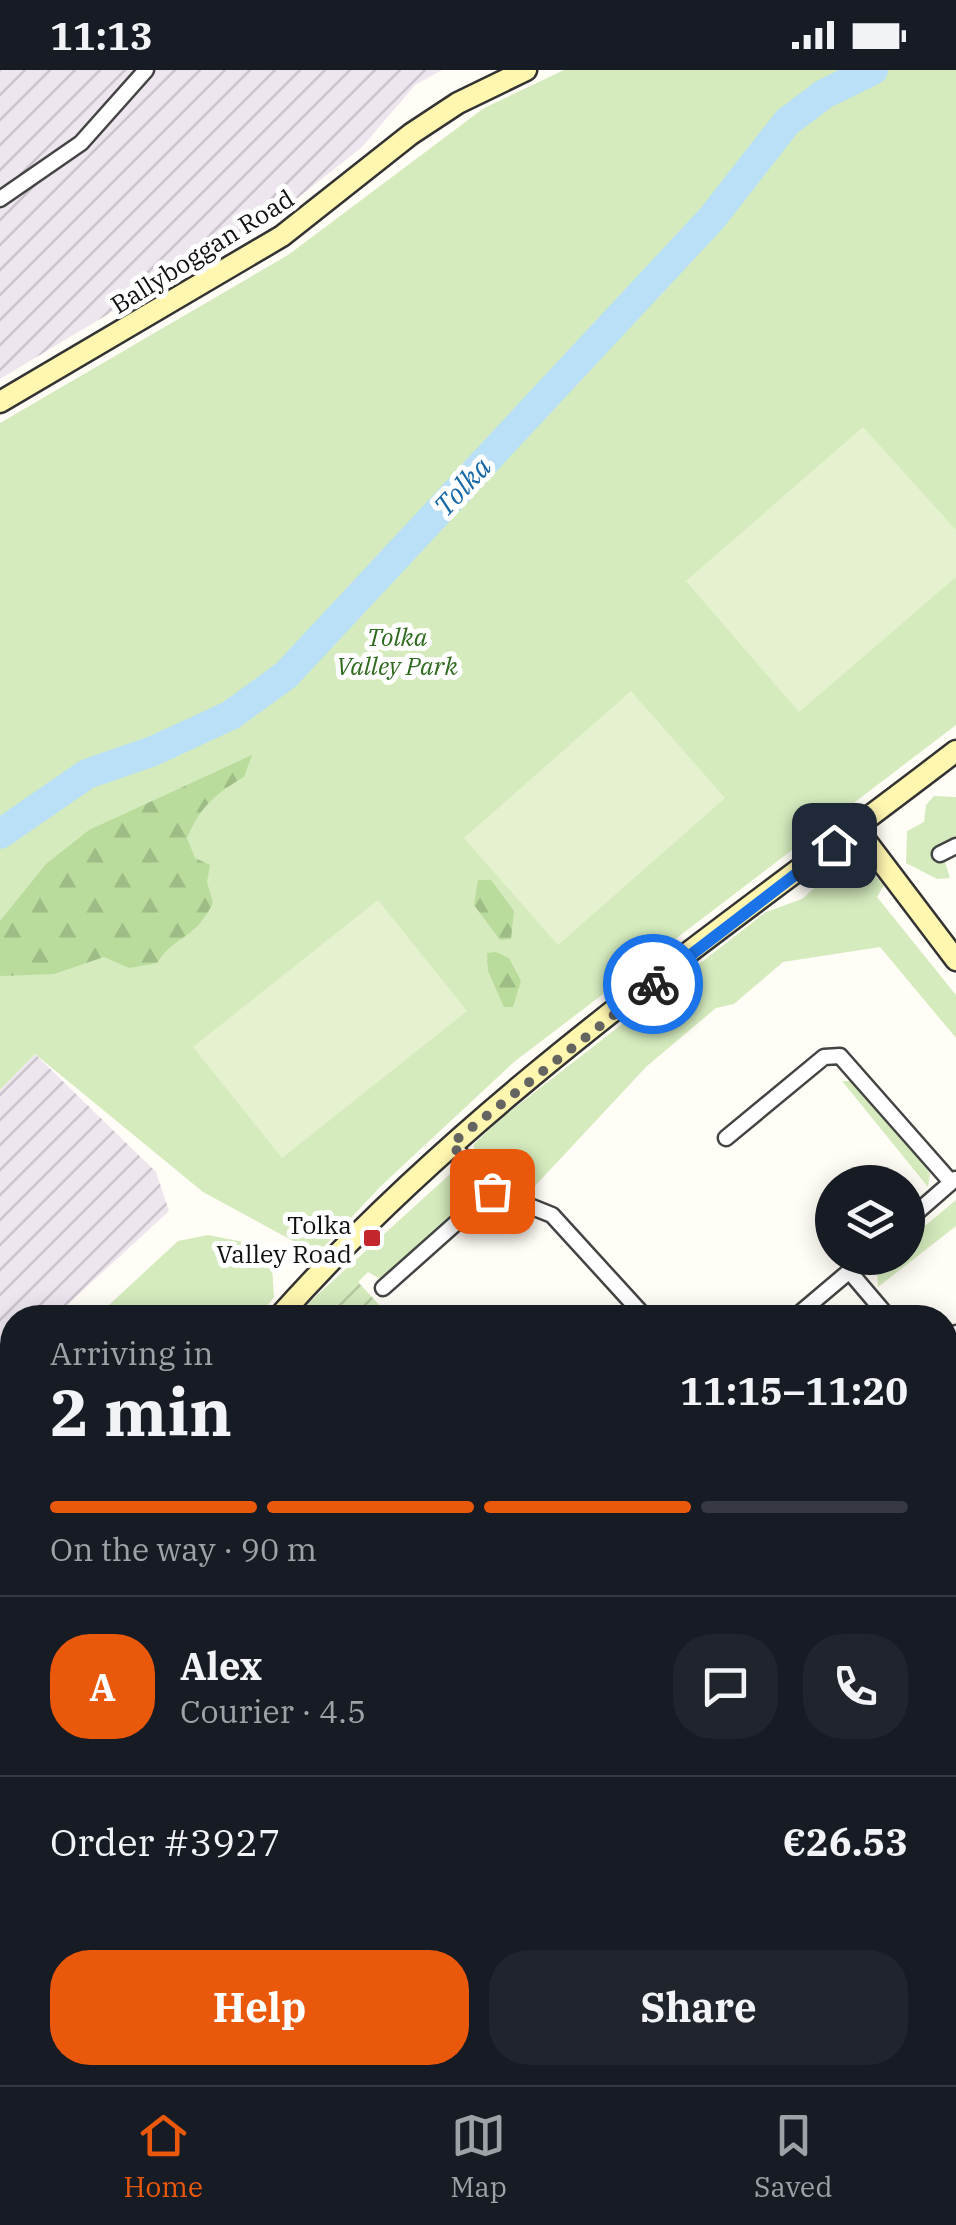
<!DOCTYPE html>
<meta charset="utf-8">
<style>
body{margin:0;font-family:"IBM Plex Serif",serif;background:#20242c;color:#f1f3f6;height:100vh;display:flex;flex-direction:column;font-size:38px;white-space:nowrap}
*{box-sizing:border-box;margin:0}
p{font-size:32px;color:#9ea1a6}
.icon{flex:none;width:55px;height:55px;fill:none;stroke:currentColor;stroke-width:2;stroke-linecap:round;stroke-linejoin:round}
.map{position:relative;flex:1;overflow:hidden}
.details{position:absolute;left:0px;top:1235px;width:958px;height:780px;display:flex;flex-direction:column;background:#171b24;border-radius:40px 40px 0 0;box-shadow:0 5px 25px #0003}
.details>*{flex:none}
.buttons{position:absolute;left:815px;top:1095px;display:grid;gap:20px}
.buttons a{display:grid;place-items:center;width:110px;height:110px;border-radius:50%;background:#171b24;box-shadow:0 5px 25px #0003;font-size:50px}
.pin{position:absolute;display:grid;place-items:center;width:85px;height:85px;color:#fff;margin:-42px;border-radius:20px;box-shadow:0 5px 15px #0006}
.courier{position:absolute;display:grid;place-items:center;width:100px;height:100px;margin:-50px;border:8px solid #1a73e8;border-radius:50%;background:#fff;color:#222;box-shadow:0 2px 12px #0007}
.headline em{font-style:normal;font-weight:800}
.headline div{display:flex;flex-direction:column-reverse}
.headline{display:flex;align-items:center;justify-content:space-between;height:170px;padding:0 50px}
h1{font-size:65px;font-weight:800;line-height:75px}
.bar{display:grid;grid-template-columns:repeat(4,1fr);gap:15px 10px;align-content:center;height:120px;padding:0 50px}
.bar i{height:12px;border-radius:8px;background:#363941}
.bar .current{background:#ea580c}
.bar p{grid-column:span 4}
.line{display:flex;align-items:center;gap:25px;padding:0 50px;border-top:2px solid #363941}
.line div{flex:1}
.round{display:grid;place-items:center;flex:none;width:105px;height:105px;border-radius:40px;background:#20242c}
.cta{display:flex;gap:20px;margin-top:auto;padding:20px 50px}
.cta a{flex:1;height:115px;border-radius:40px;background:#ea580c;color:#fff;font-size:40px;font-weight:800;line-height:115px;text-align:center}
.cta a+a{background:#20242c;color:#f1f3f6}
.status{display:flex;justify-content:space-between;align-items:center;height:70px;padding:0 50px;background:#171b24;direction:ltr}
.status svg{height:28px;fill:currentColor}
.menu{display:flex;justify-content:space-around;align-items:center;height:140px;border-top:2px solid #363941;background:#171b24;font-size:28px;color:#9ea1a6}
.menu a{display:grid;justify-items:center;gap:5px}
.menu .current{color:#ea580c}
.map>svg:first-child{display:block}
.industrial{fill:url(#industrial-furrows)}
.grass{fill:#d5ebbd}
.forest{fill:url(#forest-firs)}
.garden{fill:url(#garden-furrows)}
.pitch{fill:#e6f2cf}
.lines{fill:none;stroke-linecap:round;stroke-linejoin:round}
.river{stroke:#b9e0f7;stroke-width:30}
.street-casing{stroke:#444;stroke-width:19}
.secondary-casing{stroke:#333;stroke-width:25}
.street{stroke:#fff;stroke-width:14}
.secondary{stroke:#fff6b0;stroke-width:20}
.done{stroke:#646461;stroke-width:10;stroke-dasharray:0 18}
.route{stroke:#1a73e8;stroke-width:12}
.poi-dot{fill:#c4262e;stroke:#fff;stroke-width:4}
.labels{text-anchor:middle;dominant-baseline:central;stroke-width:10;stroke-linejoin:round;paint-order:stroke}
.street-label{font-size:25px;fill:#111;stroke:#fff}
.park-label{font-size:25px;font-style:italic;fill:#2f6b1f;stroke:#fff}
.poi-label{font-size:25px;fill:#111;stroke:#fff;text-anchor:end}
.water-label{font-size:28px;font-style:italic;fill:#1768a6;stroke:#fff}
</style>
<div class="status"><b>11:13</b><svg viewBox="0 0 49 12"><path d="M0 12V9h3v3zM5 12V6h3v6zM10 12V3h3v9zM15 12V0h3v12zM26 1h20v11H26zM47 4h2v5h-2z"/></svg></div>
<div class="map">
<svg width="956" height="2015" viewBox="0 0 956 2015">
<defs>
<pattern id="industrial-furrows" width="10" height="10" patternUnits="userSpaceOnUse" patternTransform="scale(2.5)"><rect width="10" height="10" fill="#eee6ef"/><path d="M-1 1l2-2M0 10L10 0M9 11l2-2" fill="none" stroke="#cbc4cc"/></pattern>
<pattern id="forest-firs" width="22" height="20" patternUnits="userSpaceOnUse" patternTransform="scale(2.5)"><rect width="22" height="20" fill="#b9dc9c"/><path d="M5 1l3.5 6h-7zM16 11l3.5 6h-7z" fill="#9ebc85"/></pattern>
<pattern id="garden-furrows" width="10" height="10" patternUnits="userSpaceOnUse" patternTransform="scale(2.5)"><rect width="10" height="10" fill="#d5ebbd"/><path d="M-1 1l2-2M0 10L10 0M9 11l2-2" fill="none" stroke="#b6c8a1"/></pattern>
</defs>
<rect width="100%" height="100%" fill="#fffdf5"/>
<!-- industrial -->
<g class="industrial">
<path d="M0,0H442L415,15L362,77L285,138L0,309Z"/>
<path d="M35,984L156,1102L169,1141L54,1247L12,1248V1286L0,1297V1020Z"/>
</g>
<!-- grass -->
<g class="grass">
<path d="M564,0H956V655L514,992L381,1116L317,1184L203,1122L35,984L0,1020V353L288,185L484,38Z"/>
<path d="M934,726L956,727V771L941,779L950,808L937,809L906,793L907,761L924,752L926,735Z"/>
<path d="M847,797L870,800L884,815L877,827L956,925V968L880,877L783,892L734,934L716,938L647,996L534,1117C504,1121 473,1107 474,1074L504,1046L766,842L802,829L832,802Z"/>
<path d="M842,1011H852L863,1021L924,1095L930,1104L928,1117Z"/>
<path d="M460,1095L482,1121L380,1209L368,1202L324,1247L292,1248Z"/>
<path d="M956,1130V1156L878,1217L877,1194L885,1188H908V1170Z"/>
<path d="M208,1165L244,1172L272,1197L274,1227L259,1247H96L178,1171Z"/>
<path d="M12,1326V1473L0,1480V1338Z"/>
<path d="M0,1630L12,1632V1727L0,1731Z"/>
</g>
<!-- forest -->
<g class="forest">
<path d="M252,685L244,707C216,723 200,737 187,768L195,788L210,795L207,812L213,833C194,871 177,863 157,893L129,898L104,887L54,904L0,906V851L46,794L89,760Z"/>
<path d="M478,810H491L514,841L511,869L500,870L474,835Z"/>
<path d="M496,882L509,888L521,911L513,937H504L488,901L487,883Z"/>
</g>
<!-- garden -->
<path class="garden" d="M358,1212L386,1242L398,1247L422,1238L431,1247H324Z"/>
<!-- pitch -->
<g class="pitch">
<path d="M863,357L956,460V507L799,642L686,511Z"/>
<path d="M631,621L725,728L558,875L464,768Z"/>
<path d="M378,830L467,941L282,1088L193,977Z"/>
</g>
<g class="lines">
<!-- river -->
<path class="river" d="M0,764L87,704L153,681L231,645L286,605L712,148L787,52L824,24L873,0"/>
<defs>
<g id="street">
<path d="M0,129L81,73L146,0"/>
<path d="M940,784L956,776"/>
<path d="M726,1068L824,987L840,986L951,1112"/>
<path d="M451,1073L492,1121L552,1145L646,1248"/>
<path d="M908,1150L955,1109"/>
<path d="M849,1201L889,1248"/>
<path d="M383,1218L492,1121"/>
<path d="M794,1248L865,1188"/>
<path d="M945,1272L956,1263"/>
<path d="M945,1627L956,1618"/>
<path d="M945,1790L956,1804"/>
<path d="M0,1977L12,1942"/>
</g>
<g id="secondary">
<path d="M0,332L282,166L411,64L458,33L526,0"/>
<path d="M856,758L956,890"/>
<path d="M278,1248C474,1027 723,860 956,681"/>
<path d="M0,1498L12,1489"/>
<path d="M0,1867L12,1872"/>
<path d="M0,1900L12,1905"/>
<path d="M293,2002L329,2015"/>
<path d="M399,2002L425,2015"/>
</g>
</defs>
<!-- street casing -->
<use href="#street" class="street-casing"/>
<!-- secondary casing -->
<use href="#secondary" class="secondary-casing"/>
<!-- street -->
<use href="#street" class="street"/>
<!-- secondary -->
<use href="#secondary" class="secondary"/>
</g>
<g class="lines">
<!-- done -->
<path class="done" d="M492,1121L451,1074L653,914"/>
<!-- route -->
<path class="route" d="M653,914L834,775"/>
</g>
<!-- markers -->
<rect class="poi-dot" x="362" y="1158" width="20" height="20" rx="5"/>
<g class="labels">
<!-- street labels -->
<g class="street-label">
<text transform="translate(202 181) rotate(-32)">Ballyboggan Road</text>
</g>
<!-- park labels -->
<g class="park-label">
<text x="397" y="566">Tolka<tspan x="397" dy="29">Valley Park</tspan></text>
</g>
<!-- poi labels -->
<g class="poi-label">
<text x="352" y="1154">Tolka<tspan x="352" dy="29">Valley Road</tspan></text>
</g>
<!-- water labels -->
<g class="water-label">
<text transform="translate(462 416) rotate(-47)">Tolka</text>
</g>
</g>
</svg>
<div class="buttons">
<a><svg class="icon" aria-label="layers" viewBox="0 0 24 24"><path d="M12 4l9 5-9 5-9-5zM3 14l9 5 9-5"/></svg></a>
</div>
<div class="pin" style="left:492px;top:1121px;background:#ea580c"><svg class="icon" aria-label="bag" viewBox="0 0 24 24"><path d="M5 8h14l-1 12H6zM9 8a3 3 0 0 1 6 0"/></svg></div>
<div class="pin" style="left:834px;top:775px;background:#1f2937"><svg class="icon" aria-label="home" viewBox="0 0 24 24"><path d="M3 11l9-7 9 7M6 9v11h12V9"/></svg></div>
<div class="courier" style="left:653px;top:914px"><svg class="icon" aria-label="bike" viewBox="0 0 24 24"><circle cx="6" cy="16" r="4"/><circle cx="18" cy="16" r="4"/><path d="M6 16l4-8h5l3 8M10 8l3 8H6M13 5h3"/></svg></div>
<section class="details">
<div class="headline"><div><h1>2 min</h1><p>Arriving in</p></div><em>11:15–11:20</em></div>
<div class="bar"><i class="current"></i><i class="current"></i><i class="current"></i><i></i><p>On the way · 90 m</p></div>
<div class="line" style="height:180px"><b class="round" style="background:#ea580c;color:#fff">A</b><div><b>Alex</b><p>Courier · 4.5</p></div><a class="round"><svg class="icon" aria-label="chat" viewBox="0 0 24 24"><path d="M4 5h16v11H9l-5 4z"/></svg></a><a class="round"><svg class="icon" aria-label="phone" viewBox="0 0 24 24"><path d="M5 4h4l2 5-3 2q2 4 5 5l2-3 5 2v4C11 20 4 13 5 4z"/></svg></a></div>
<div class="line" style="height:130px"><div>Order #3927</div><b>€26.53</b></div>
<div class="cta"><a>Help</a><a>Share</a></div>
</section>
</div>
<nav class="menu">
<a class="current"><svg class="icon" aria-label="home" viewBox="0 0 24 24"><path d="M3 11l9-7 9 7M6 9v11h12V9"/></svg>Home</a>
<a><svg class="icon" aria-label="map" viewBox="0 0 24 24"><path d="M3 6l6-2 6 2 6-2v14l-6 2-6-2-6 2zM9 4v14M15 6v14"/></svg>Map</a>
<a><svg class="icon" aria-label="saved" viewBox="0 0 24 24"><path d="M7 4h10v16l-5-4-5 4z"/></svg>Saved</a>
</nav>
